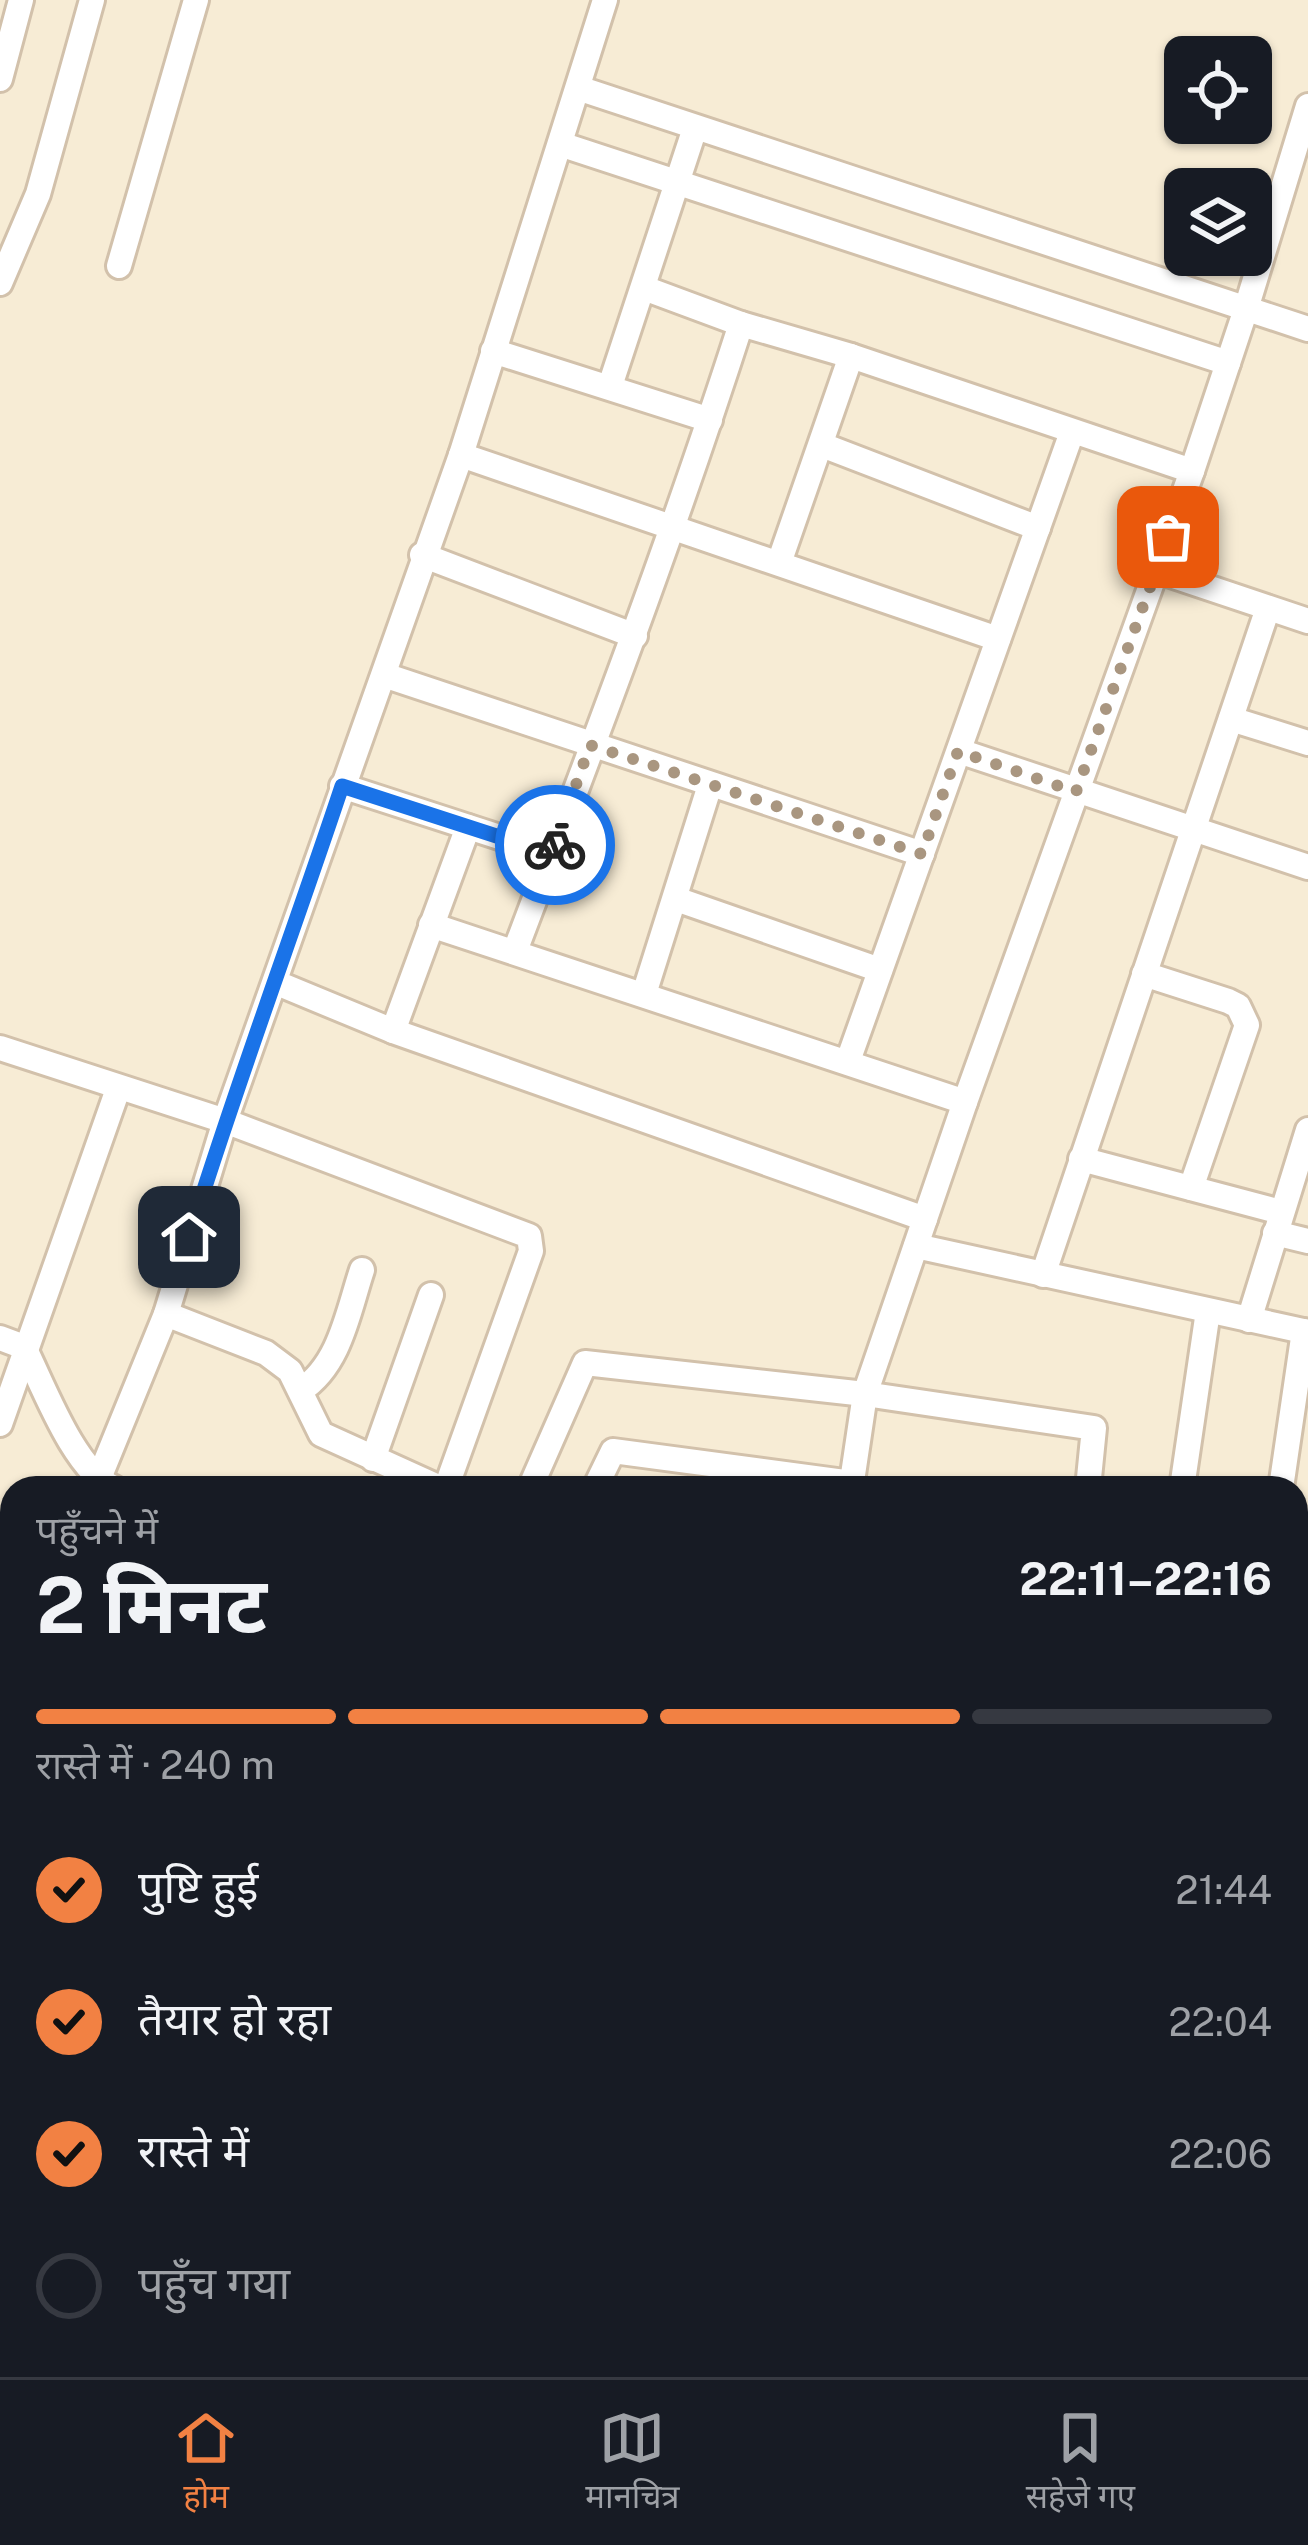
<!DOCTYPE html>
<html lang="hi">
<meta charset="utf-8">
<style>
body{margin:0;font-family:"Public Sans","Noto Sans Devanagari",sans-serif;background:#20242c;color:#f1f3f6;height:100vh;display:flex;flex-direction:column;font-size:45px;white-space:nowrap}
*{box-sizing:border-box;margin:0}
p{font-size:39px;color:#9ea1a6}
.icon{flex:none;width:66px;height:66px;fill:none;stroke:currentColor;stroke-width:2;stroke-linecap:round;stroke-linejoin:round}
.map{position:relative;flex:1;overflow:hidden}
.side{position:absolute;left:0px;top:1476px;width:1308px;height:903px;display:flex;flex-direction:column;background:#171b24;border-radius:36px 36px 0 0;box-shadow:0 3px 9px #0004}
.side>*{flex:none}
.controls{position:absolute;left:1164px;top:36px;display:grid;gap:24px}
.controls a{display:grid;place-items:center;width:108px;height:108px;border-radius:18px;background:#171b24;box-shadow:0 3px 9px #0004;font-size:60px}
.pin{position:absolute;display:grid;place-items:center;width:102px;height:102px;color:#fff;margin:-51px;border-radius:24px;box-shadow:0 6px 18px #0006}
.courier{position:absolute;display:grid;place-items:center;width:120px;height:120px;margin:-60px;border:9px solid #1a73e8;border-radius:50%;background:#fff;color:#222;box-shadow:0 3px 15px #0007}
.headline em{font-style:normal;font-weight:700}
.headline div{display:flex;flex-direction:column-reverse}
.headline{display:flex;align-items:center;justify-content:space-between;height:204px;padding:0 36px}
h1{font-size:78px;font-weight:700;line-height:90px}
.bar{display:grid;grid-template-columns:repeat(4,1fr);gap:18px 12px;align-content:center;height:144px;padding:0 36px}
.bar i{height:15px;border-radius:9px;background:#363941}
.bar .selected{background:#f28143}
.bar p{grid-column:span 4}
ol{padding:0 36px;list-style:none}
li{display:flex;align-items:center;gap:36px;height:132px}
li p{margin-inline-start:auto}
li .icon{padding:12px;border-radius:50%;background:#f28143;color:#111;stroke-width:4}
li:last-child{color:#9ea1a6}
li i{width:66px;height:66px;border:6px solid #363941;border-radius:50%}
.menu{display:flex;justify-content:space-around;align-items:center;height:168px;border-top:3px solid #363941;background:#171b24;font-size:33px;color:#9ea1a6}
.menu a{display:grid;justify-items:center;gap:6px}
.menu .selected{color:#f28143}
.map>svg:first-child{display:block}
.residential{fill:#f7ecd5;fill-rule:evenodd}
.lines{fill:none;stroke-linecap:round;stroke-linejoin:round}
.street-casing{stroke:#d2c1ab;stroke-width:30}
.street{stroke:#fff;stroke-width:24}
.done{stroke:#a99680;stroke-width:12;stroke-dasharray:0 21.6}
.route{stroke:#1a73e8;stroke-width:15}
</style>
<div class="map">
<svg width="1308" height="2377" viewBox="0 0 1308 2377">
<rect width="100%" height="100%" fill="#fef8e7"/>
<!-- residential -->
<path class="residential" d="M0,0H1308V2377H0ZM1185,57H1251V123H1185ZM1185,189H1251V255H1185ZM12,1488H1296V2367H12Z"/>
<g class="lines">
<defs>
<g id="street">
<path d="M0,79L21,0"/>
<path d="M578,88L1308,329"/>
<path d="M560,144L1228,363"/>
<path d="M119,266L196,0"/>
<path d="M0,283L38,194L92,0"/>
<path d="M644,288L741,324L851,356L1192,471"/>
<path d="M493,351L710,420"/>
<path d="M610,386L695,128"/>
<path d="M822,445L1038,528"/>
<path d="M461,455L998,639"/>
<path d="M422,555L635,636"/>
<path d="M779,563L851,356"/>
<path d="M1156,570L1308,621"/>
<path d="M384,675L922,854"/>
<path d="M1231,719L1308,743"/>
<path d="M959,751L1308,867"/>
<path d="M342,786L552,854"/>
<path d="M676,899L880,970"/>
<path d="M431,925L965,1102"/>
<path d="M515,951C594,743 673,535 741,324"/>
<path d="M1144,974L1228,1001L1238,1006L1247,1025L1191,1188"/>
<path d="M277,983L393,1031L925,1219"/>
<path d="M644,994L710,785"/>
<path d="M393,1031L468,827"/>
<path d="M0,1048L225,1121L529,1236L531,1251L446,1488"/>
<path d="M848,1061L1072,432"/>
<path d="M1081,1159L1281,1212"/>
<path d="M1275,1233L1308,1241"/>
<path d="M916,1246L1308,1332"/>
<path d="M1043,1275L1268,608"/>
<path d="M166,1314L266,1353L290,1371L321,1434L440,1488"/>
<path d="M1249,1320L1308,1130"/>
<path d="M0,1338L24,1347C44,1387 74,1470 114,1488"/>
<path d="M301,1390C340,1365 348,1312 362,1270"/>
<path d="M0,1424L118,1089"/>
<path d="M373,1459L431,1295"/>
<path d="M95,1488L166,1314L225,1121L461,455L605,0"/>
<path d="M530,1488L585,1363L865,1394L1094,1428L1088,1488"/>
<path d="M595,1488L613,1451L852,1483"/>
<path d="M851,1488L865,1394L965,1102L1192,471L1246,309L1308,106"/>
<path d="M1182,1488L1208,1311"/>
<path d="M1281,1488L1304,1331"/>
<path d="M1296,1578H1308"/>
<path d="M1296,1687H1308"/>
<path d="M0,1770L12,1735"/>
<path d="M1296,1783H1308"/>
<path d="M1296,1880H1308"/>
<path d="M1296,1994L1308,1993"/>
<path d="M0,2099L12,2101"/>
<path d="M1296,2318H1308"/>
<path d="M109,2367L126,2371"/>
<path d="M8,2377L12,2259"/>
<path d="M260,2377L263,2367"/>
<path d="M398,2377L401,2367"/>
<path d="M526,2377L530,2367"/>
<path d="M735,2377L737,2367"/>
<path d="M859,2377L860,2367"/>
<path d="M1000,2377L1002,2367"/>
</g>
</defs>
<!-- street casing -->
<use href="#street" class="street-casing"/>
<!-- street -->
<use href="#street" class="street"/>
</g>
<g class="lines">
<!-- done -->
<path class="done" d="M555,845L590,745L922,854L958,751L1076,792L1168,537"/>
<!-- route -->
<path class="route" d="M189,1237C236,1085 292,936 342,786L552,854L555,845"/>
</g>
</svg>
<div class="controls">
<a><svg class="icon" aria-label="locate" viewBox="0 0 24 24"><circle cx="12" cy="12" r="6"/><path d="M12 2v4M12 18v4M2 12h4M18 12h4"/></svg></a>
<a><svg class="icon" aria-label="layers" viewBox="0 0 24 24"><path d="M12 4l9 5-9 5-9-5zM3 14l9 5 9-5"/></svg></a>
</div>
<div class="pin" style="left:1168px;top:537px;background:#ea580c"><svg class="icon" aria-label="bag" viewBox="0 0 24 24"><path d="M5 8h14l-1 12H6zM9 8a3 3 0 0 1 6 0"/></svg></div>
<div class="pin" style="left:189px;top:1237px;background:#1f2937"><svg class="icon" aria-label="home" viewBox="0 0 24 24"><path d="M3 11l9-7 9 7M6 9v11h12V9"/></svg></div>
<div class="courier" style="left:555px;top:845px"><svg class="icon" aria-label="bike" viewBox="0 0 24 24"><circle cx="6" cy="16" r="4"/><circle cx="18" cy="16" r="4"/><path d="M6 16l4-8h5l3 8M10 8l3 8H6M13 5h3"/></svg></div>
<section class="side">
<div class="headline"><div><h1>2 मिनट</h1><p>पहुँचने में</p></div><em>22:11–22:16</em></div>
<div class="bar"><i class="selected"></i><i class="selected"></i><i class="selected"></i><i></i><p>रास्ते में · 240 m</p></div>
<ol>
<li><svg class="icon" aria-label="check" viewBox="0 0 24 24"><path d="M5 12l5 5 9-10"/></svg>पुष्टि हुई<p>21:44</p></li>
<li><svg class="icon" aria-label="check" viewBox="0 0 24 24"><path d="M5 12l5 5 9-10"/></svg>तैयार हो रहा<p>22:04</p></li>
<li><svg class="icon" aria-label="check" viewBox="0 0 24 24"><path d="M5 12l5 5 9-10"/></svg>रास्ते में<p>22:06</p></li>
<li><i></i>पहुँच गया</li>
</ol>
</section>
</div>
<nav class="menu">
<a class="selected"><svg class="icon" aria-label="home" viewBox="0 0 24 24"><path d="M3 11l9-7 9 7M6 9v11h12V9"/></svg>होम</a>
<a><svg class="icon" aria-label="map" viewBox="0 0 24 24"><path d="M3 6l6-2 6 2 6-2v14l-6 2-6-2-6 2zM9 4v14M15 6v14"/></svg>मानचित्र</a>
<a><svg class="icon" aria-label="saved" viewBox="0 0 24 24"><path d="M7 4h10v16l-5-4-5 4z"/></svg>सहेजे गए</a>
</nav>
